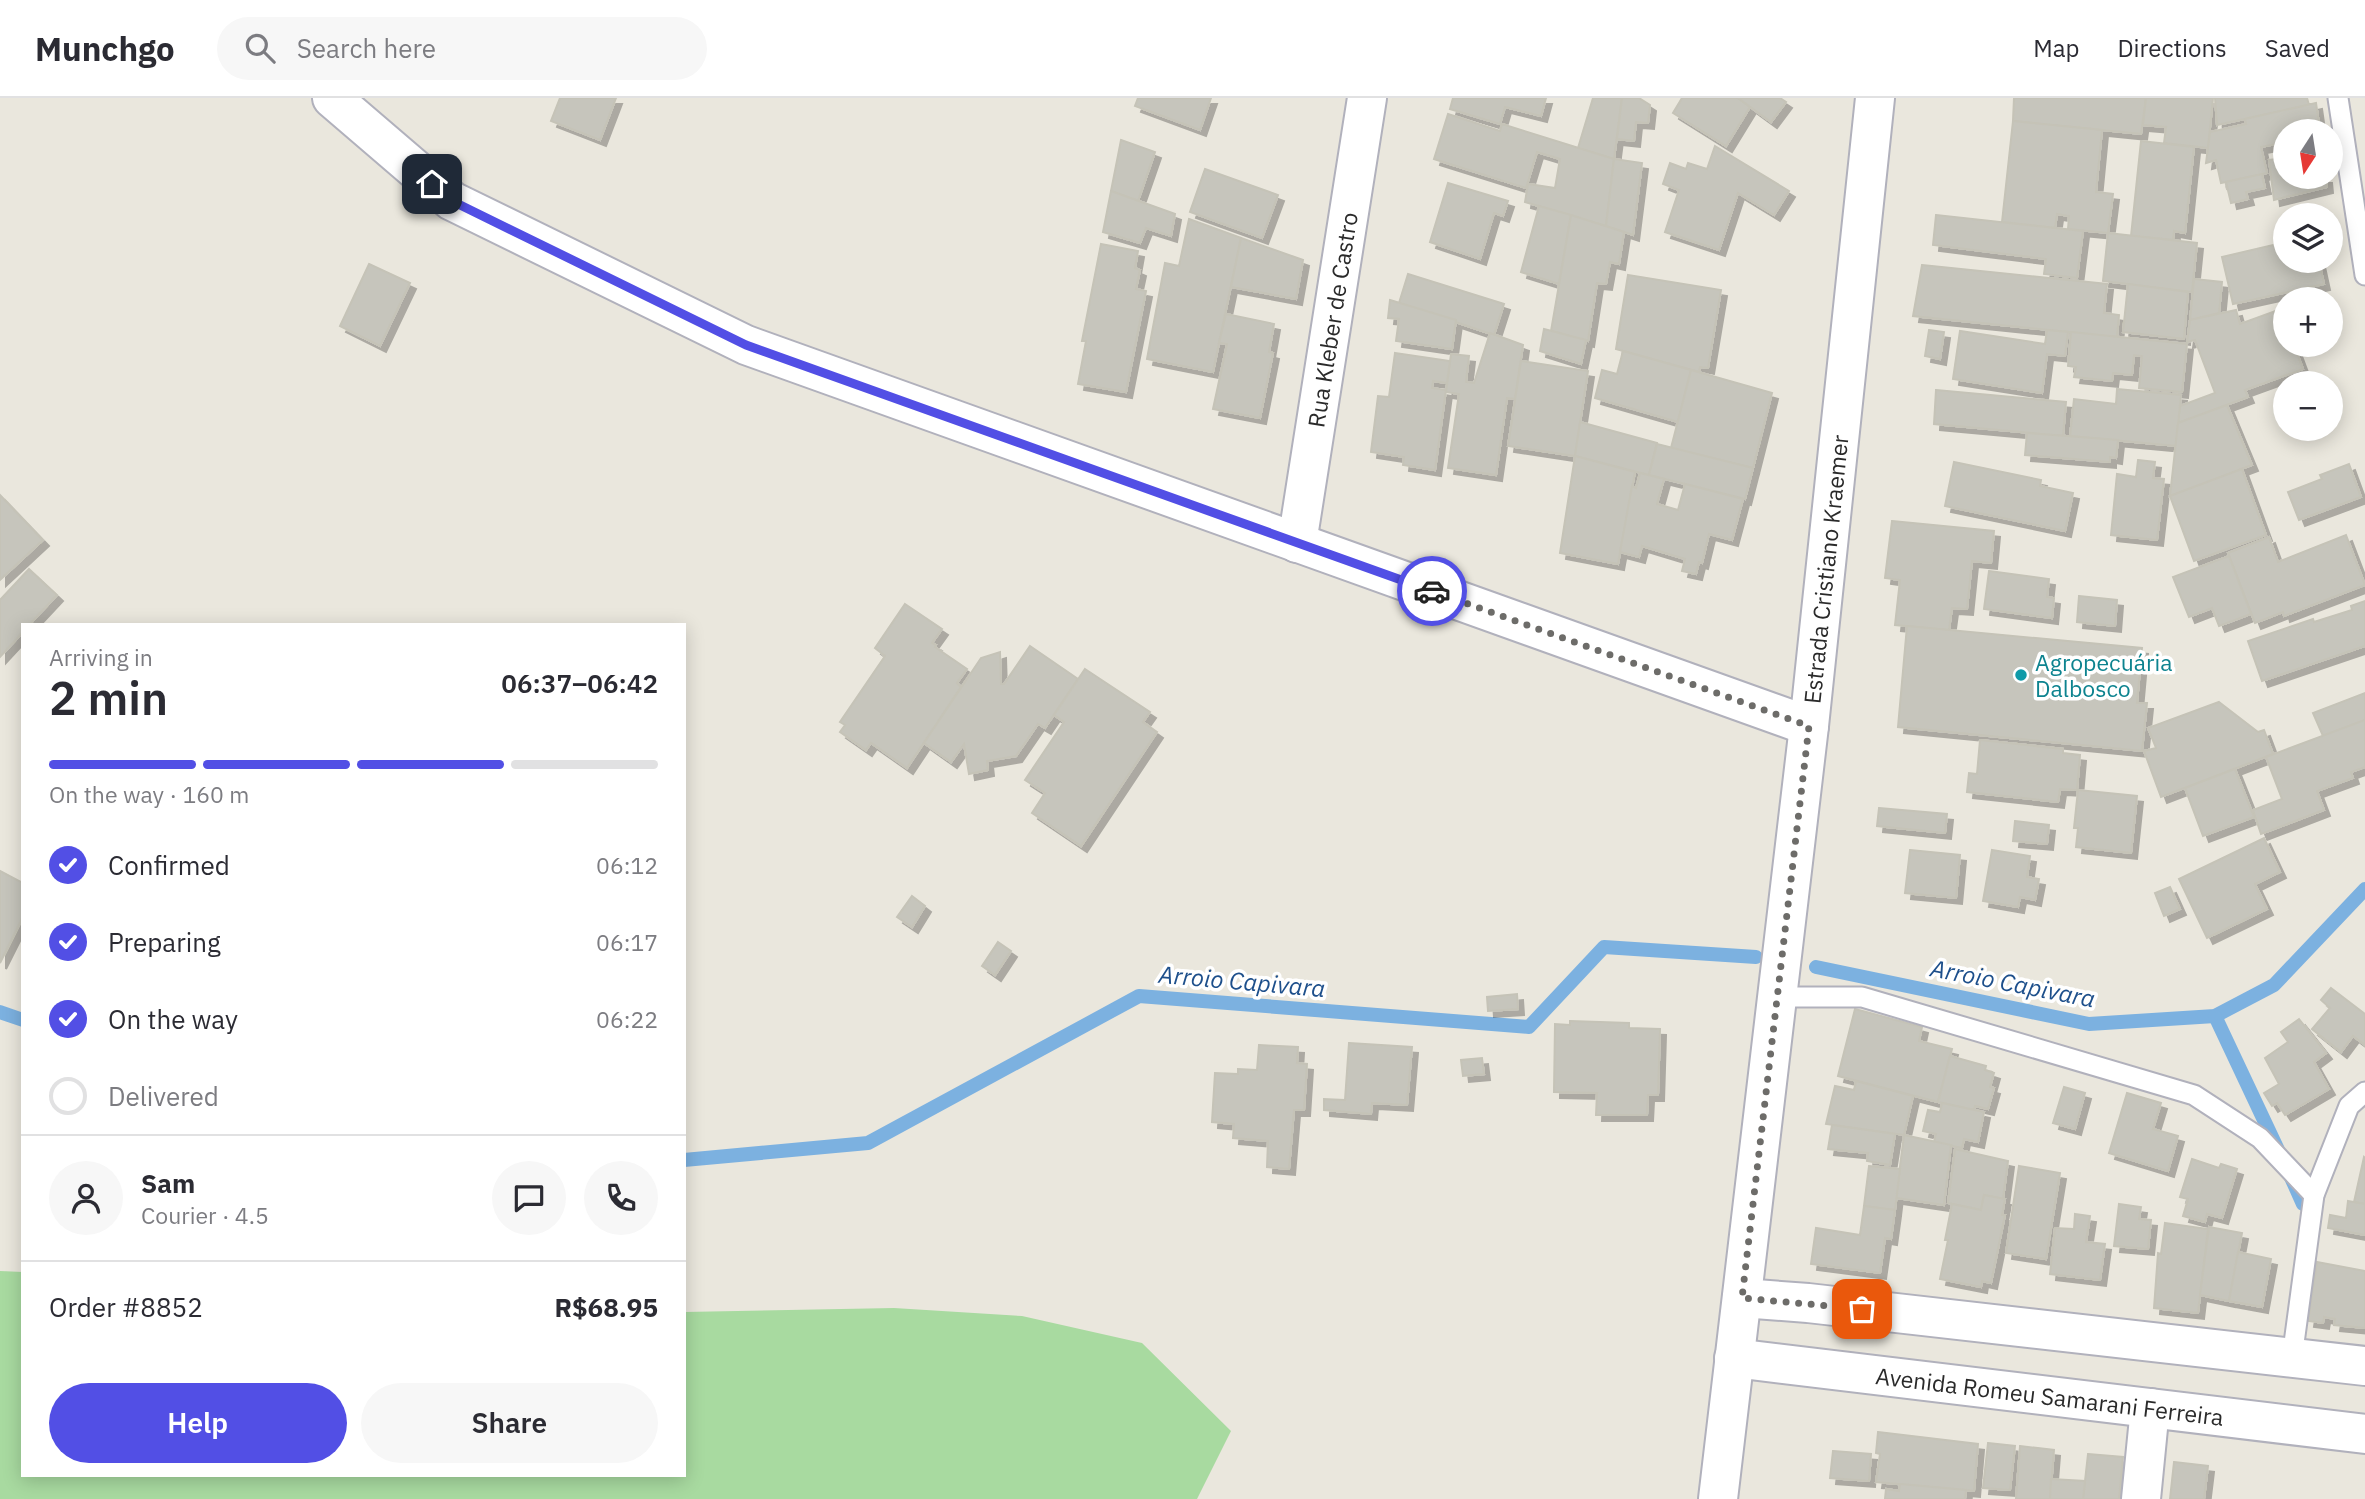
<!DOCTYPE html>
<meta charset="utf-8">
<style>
body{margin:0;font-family:"IBM Plex Sans",sans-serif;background:#f7f7f7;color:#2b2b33;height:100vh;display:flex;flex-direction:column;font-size:26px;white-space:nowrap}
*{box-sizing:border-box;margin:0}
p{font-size:23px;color:#7c7c81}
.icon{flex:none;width:38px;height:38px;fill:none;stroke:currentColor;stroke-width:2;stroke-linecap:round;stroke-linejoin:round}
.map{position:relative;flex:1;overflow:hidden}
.side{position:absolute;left:21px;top:525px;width:665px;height:854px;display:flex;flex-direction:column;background:#fff;border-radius:0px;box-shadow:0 4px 18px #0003}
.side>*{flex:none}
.needle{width:46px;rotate:192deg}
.tools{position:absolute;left:2273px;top:21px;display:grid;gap:14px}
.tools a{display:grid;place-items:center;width:70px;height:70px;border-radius:50%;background:#fff;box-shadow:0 4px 18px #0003;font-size:35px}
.pin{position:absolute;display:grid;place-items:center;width:60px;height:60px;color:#fff;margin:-30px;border-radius:14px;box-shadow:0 4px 10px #0006}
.courier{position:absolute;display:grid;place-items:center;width:70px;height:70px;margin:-35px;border:5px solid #524fe5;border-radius:50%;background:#fff;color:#222;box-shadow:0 2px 9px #0007}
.headline em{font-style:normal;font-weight:600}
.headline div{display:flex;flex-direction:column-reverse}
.headline{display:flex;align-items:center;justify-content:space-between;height:119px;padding:0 28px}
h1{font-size:46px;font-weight:600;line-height:52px}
.bar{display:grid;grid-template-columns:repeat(4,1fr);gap:10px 7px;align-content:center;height:84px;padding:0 28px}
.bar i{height:9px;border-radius:5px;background:#e1e1e2}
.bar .on{background:#524fe5}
.bar p{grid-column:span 4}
.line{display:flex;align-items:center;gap:18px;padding:0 28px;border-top:2px solid #e1e1e2}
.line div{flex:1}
.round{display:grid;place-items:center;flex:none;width:74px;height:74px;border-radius:37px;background:#f7f7f7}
ol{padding:0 28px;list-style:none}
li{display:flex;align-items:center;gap:21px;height:77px}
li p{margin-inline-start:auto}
li .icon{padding:7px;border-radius:50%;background:#524fe5;color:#fff;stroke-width:4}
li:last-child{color:#7c7c81}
li i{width:38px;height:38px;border:4px solid #e1e1e2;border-radius:50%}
.cta{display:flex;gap:14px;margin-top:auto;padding:14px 28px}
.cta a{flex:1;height:80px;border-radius:42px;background:#524fe5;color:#fff;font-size:28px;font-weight:600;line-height:80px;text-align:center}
.cta a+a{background:#f7f7f7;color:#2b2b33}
header{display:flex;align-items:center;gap:42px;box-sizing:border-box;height:98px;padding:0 35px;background:#fff;border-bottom:2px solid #e1e1e2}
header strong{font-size:33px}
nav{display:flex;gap:38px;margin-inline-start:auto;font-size:24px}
.search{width:490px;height:63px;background:#f7f7f7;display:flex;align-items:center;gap:18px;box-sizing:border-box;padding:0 24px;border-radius:38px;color:#7c7c81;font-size:26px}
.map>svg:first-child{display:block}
.green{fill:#a8daa0}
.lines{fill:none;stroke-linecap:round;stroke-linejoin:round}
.stream{stroke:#7cb1e0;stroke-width:14}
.building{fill:#c6c5bc;stroke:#c5c3b7;stroke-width:2;filter:url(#shadow)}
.lane-casing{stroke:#b1b1bc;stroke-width:23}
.street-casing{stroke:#b1b1bc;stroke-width:42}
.secondary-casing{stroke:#b1b1bc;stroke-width:42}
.lane{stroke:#fff;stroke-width:19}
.street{stroke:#fff;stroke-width:38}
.secondary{stroke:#fff;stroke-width:38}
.done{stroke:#6d6c69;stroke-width:7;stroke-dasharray:0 12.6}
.route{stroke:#524fe5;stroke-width:9}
.culture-dot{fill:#0f9aa8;stroke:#fff;stroke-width:2.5}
.labels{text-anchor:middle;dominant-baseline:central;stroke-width:7;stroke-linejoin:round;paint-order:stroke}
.street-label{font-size:23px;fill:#2a2a2a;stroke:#fff}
.culture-label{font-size:23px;fill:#0d838f;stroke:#fff;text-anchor:start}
.water-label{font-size:24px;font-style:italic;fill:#1d4f8b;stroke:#fff}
</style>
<header>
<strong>Munchgo</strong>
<div class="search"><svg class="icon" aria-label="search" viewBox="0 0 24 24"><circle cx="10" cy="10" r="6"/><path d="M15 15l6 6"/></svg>Search here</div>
<nav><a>Map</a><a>Directions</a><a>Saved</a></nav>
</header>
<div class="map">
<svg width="2365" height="1401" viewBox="0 0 2365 1401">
<defs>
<filter id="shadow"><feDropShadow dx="6" dy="6" stdDeviation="0" flood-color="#0004"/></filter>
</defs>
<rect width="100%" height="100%" fill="#eae7dd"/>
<!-- green -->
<path class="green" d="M0,1173L23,1174V1377H684V1214L894,1210L1022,1218L1142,1245L1231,1333L1197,1401H0Z"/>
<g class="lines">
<!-- stream -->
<g class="stream">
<path d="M1816,869L2089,926L2215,918L2274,887L2365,791"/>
<path d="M0,914L23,922"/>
<path d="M2215,918L2279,1054"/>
<path d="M684,1062L868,1045L1139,898L1529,929L1604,849L1756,859"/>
<path d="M2289,1075L2303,1106"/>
</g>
</g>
<!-- building -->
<g class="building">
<path d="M560,0H616L600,42L551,23Z"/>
<path d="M1138,0H1211L1200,32L1135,8Z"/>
<path d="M1453,0H1546L1541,18L1505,9L1500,26L1450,11Z"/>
<path d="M1593,0H1622L1614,61L1578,50Z"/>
<path d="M1622,0H1639L1650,7L1648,25L1636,24L1634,43L1617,41Z"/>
<path d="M1682,0H1738L1750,9L1726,48L1673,15Z"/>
<path d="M1738,0H1780L1786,4L1771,24Z"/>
<path d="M2014,0H2146L2141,36L2013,23Z"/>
<path d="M2146,0H2213L2208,50L2164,45L2166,29L2143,27Z"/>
<path d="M2215,0H2307L2309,7L2217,27Z"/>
<path d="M2316,5L2320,33H2286V44L2261,49L2267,75L2221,85L2216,62L2206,65L2210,34L2246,26L2245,21Z"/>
<path d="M1448,16L1500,33L1502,26L1614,61L1606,128L1525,104L1528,86L1555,90L1560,61L1537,54L1526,90L1434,61Z"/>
<path d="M2013,23L2102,32L2096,94L2113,96L2108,135L2068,131L2069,118L2057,116L2055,130L2002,124Z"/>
<path d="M1121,42L1155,54L1138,103L1111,93Z"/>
<path d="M2141,43L2194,49L2185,135L2174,133L2173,142L2131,138Z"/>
<path d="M1715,48L1789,93L1774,117L1738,95L1719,152L1665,134L1679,92L1663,86L1670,65L1686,71L1688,65L1707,71Z"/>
<path d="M2286,60V79H2326L2327,89L2274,102L2269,62Z"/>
<path d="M1614,61L1642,65L1633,137L1606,128Z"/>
<path d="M1205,71L1278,97L1262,140L1190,114Z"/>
<path d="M2262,76L2265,90L2246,94L2248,101L2231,105L2226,84Z"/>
<path d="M1448,85L1508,103L1503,118L1494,115L1480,161L1430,144Z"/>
<path d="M1111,93L1175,116L1171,138L1146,130L1140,145L1103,134Z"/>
<path d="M1539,108L1571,117L1559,186L1521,174Z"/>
<path d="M1571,117L1624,134L1619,166L1610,164L1606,186L1597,185L1588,243L1551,233Z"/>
<path d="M1936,117L2083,133L2077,180L2044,176L2046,161L1933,147Z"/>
<path d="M1189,121L1241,140L1213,274L1147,261L1165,165L1179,168Z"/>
<path d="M2108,135L2197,145L2192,194L2103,183Z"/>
<path d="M1241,140L1303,162L1296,201L1231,189Z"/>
<path d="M2286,144V163H2319L2324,186L2233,206L2222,159Z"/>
<path d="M1101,146L1138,153L1135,170L1140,172L1136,191L1146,193L1126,294L1078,286L1086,243H1082Z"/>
<path d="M369,166L410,185L380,248L340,228Z"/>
<path d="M1922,167L2107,186L2104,215L2119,217L2117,239L1913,218Z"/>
<path d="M1408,176L1504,206L1494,237L1399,205Z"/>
<path d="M1628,177L1721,192L1708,270L1700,269L1699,274L1616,251Z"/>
<path d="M2194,181L2222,184L2219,215L2190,222Z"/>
<path d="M2128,186L2188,194L2184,241L2123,234Z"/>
<path d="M1390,202L1456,222L1452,251L1396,243L1399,221L1388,220Z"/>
<path d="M2281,211L2286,223V247H2294L2303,271L2245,292L2248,299L2178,325L2180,308L2215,295L2195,242L2187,244L2190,222L2236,212L2240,226Z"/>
<path d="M1226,216L1274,226L1269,254L1273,255L1260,320L1213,311L1227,246L1219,245Z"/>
<path d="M1544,231L1586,242L1581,266L1540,253Z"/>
<path d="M1929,232L1944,234L1940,261L1925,258Z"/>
<path d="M2047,232L2068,234L2065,258L2047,256L2042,295L1953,281L1960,233L2045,246Z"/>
<path d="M2071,234L2187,246L2182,294L2139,290L2142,258L2134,257L2132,277L2113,275L2112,283L2074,279L2076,269L2068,268Z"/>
<path d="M1490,235L1523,247L1515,301L1507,300L1496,377L1448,370L1459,296L1446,294L1451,256L1469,258L1466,284L1474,285Z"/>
<path d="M1623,253L1691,272L1678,324L1595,300L1602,272L1617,276Z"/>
<path d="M1395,255L1450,263L1447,285L1433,283L1432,290L1446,292L1435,372L1403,367L1404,359L1371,354L1378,298L1389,299Z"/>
<path d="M1521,263L1588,273L1575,358L1508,348Z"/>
<path d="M1691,272L1772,295L1753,370L1671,350Z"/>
<path d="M2117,291L2181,297L2176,348L2070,338L2074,301L2116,306Z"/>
<path d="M1936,292L2066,304L2063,338L1934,326Z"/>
<path d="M2227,307L2252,367L2170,398L2178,325Z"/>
<path d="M1580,324L1657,345L1649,377L1575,358Z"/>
<path d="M2027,335L2118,342L2116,360L2110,359V364L2025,357Z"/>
<path d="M1657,346L1753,370L1745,401L1649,377Z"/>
<path d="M1575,358L1635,374L1618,466L1560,455Z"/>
<path d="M2138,362L2155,364L2153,380L2164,381L2157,442L2111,437L2117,376L2136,379Z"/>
<path d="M1954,364L2041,382L2040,388L2073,395L2065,433L1945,408Z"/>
<path d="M2349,366L2361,399L2299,422L2288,394L2322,381L2320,377Z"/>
<path d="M2242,371L2266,437L2194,463L2170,398Z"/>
<path d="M1640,375L1664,381L1657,406L1678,412L1685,386L1743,401L1732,442L1709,436L1702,465L1699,464L1696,476L1682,473L1685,461L1642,448L1639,459L1620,454L1632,388L1636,390Z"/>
<path d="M0,397L43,442L0,482Z"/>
<path d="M1892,423L1994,433L1991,465L1972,463L1967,511L1952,510L1949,532L1895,527L1900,482L1885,480Z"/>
<path d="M2346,437L2365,487L2284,518L2283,514L2255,525L2228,455L2269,439L2278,464Z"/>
<path d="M2229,458L2251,516L2219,528L2212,510L2189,519L2173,479Z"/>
<path d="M29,471L57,497L29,527H23V534L0,559V502Z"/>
<path d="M1989,473L2049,481L2047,499L2054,500L2052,520L1984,511Z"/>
<path d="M2079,498L2117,502L2115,528L2077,524Z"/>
<path d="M2365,503V548L2262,583L2248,543L2313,521L2314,524L2352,512L2351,508Z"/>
<path d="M905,506L942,531L932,545L936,547L935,549L967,571L957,585L961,589L907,670L871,645L866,652L840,634L845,627L840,624L885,558L875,550Z"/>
<path d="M1907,528L2142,550L2137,605H2147L2142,653L1898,629Z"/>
<path d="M1030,548L1078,581L1045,630L1038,626L1016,658L987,663L988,672L969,676L964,646L951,664L924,645L981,560L1000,554L1001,586H1004Z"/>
<path d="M1085,571L1150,614L1143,624L1157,634L1081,748L1032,715L1045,695L1025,682L1064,624L1054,617Z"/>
<path d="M2365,595V622L2323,638L2313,615Z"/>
<path d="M2219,604L2258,634L2264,632L2273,656L2161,699L2144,653L2156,650L2148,630Z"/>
<path d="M2365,622V669L2351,674L2353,680L2317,693L2324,712L2261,736L2253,712L2282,701L2266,659Z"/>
<path d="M1980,642L2063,651V655L2080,657L2077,692L2060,691L2058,704L1967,694L1969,675L1977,676Z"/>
<path d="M2235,671L2254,719L2203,738L2185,690Z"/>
<path d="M2078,692L2137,698L2131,755L2076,749L2078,730H2074Z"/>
<path d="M1879,710L1947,716L1945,735L1877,728Z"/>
<path d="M2015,723L2049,727L2047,746L2013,743Z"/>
<path d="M2264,740L2280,774L2255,786L2267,811L2207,840L2179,781Z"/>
<path d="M1910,752L1960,757L1956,800L1905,795Z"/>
<path d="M1992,752L2030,758L2027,779L2039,781L2035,802L2020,799L2018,809L1983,803Z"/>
<path d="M0,773L23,785V819L0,865Z"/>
<path d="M2170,789L2180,811L2164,818L2155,795Z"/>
<path d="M912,798L925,808L912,829L897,819Z"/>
<path d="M998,844L1011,853L995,877L982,868Z"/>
<path d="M2331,890L2365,916V947L2353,938L2341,954L2312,931L2330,910L2321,902Z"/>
<path d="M1517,896L1518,911L1488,913L1487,899Z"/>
<path d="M1855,911L1922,929L1919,943L1952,951L1938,1004L1838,978Z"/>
<path d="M2299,921L2326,955L2314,964L2329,991L2285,1017L2277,1005L2272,1008L2264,995L2279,986L2265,960L2288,944L2281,934Z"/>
<path d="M1570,923L1629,925V930L1660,931L1658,997H1648L1647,1017H1596L1597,995L1554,994L1555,926L1570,927Z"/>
<path d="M1349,945L1412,949L1407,1007L1372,1005L1371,1016L1324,1012V1001L1345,1002Z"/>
<path d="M1259,947L1298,949L1297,965L1307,966L1304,1012H1294L1289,1071L1267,1069L1268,1043L1233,1040L1234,1026L1212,1024L1215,975L1238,976V971L1257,972Z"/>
<path d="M1950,958L1986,968L1985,972L1994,975L1990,989L1994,990L1988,1011L1975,1008L1974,1012L1938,1004Z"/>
<path d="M1482,960L1484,976L1463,978L1461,962Z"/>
<path d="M1856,983L1913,998L1904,1037L1826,1026L1835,988L1854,992Z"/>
<path d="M2064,989L2085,995L2075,1031L2053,1025Z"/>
<path d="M2127,995L2161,1005L2153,1031L2178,1038L2168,1073L2109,1055Z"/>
<path d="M1942,1005L1984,1014L1978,1044L1964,1041L1962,1050L1934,1044L1936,1036L1923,1033L1928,1012L1940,1014Z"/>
<path d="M1832,1027L1895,1036L1890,1067L1867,1063L1868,1055L1828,1051Z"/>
<path d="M1904,1037L1951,1047L1944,1107L1896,1100Z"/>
<path d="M1955,1051L2008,1063L2003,1101L1984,1097L1981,1112L1948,1105Z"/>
<path d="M2364,1059L2365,1060V1106L2354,1104Z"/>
<path d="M2192,1061L2219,1070L2221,1066L2237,1071L2222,1120L2207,1116L2205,1124L2183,1118L2188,1101L2180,1099Z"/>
<path d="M1869,1068L1900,1071L1895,1112L1864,1108Z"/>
<path d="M2019,1068L2060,1075L2046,1161L2006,1155Z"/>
<path d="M1984,1097L2005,1101L2002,1117H2005L1991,1185L1982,1183L1981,1189L1940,1181L1948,1142H1945L1952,1106L1981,1112Z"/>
<path d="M2348,1103L2365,1106V1137L2328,1130L2330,1117L2346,1120Z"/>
<path d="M2119,1106L2141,1109L2139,1121L2151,1122L2148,1151L2114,1148Z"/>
<path d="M1864,1108L1895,1112L1891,1141L1885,1140L1880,1175L1811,1166L1816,1130L1860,1137Z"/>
<path d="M2075,1116L2090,1118L2086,1144L2105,1146L2100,1182L2050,1176L2055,1130L2074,1131Z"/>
<path d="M2165,1125L2208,1131L2198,1215L2154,1210L2158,1155L2161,1156Z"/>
<path d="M2209,1129L2242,1135L2229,1203L2200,1197Z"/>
<path d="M2238,1154L2271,1161L2262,1209L2229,1203Z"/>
<path d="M2317,1164L2365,1173V1230L2334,1227L2335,1221L2324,1219L2323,1225L2308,1223Z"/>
<path d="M1878,1334L1978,1346L1974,1393L1876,1384L1880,1356L1876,1355Z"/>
<path d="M1988,1345L2015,1348L2010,1392L1983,1390Z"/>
<path d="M2020,1348L2054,1352L2050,1401H2016Z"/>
<path d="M1833,1353L1871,1356L1869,1383L1830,1380Z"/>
<path d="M2088,1356L2123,1359L2119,1401H2083Z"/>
<path d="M2174,1364L2208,1368L2204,1401H2170Z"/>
<path d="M2051,1381L2085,1383L2083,1401H2050Z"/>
<path d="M1900,1386L1966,1392L1965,1401H1885L1886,1391L1899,1393Z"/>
</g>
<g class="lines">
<defs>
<g id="lane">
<path d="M2338,0L2365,177"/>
<path d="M1777,899H1862L2194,997L2260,1040L2314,1097"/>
<path d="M2292,1260L2314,1097L2349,1008L2365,994"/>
</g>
<g id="street">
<path id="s1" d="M1297,445L1367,0"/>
<path d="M2141,1401L2150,1310"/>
</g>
<g id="secondary">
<path d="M332,0L452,103L746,247L1809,628"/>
<path d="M1742,1200L1808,1205L2365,1268"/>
<path id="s2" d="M1734,1260L2365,1336"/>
<path id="s3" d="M1718,1401L1809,628L1875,0"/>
</g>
</defs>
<!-- lane casing -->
<use href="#lane" class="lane-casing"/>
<!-- street casing -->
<use href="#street" class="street-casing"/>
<!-- secondary casing -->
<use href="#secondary" class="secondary-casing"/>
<!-- lane -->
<use href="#lane" class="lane"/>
<!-- street -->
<use href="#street" class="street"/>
<!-- secondary -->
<use href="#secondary" class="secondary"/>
</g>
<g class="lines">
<!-- done -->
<path class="done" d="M1432,493L1809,628L1742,1200L1862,1211"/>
<!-- route -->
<path class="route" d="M432,86L452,103L746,247L1432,493"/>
</g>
<!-- markers -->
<circle class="culture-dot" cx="2021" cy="577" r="7"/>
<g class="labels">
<!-- street labels -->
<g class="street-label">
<text stroke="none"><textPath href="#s1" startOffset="226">Rua Kleber de Castro</textPath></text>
<text stroke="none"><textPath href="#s3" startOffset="936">Estrada Cristiano Kraemer</textPath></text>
<text stroke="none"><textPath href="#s2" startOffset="318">Avenida Romeu Samarani Ferreira</textPath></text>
</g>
<!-- culture labels -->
<g class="culture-label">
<text x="2035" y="564">Agropecuária<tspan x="2035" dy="26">Dalbosco</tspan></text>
</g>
<!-- water labels -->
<g class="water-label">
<text transform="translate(1242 883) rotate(5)">Arroio Capivara</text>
<text transform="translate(2013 885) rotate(11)">Arroio Capivara</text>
</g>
</g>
</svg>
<div class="tools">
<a><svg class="needle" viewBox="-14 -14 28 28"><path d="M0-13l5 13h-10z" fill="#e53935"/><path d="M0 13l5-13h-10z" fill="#7c7c81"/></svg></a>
<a><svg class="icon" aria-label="layers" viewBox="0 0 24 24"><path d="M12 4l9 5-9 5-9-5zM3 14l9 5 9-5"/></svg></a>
<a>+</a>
<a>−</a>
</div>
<div class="pin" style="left:1862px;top:1211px;background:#ea580c"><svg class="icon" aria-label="bag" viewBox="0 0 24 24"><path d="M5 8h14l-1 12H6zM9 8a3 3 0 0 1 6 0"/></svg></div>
<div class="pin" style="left:432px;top:86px;background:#1f2937"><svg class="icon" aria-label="home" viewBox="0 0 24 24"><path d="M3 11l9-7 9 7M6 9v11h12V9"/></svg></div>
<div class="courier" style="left:1432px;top:493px"><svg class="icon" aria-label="car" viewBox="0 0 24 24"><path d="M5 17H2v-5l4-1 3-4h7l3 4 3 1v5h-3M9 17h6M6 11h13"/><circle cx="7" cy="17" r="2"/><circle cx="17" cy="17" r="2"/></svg></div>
<section class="side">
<div class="headline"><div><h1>2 min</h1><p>Arriving in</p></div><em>06:37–06:42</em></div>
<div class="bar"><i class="on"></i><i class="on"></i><i class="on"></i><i></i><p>On the way · 160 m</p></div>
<ol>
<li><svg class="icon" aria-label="check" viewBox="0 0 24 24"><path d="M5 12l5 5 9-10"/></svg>Confirmed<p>06:12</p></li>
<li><svg class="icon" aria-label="check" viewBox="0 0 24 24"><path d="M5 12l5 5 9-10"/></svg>Preparing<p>06:17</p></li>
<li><svg class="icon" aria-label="check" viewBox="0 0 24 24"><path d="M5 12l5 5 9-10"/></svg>On the way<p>06:22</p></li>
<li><i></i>Delivered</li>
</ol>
<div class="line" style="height:126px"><a class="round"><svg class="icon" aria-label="person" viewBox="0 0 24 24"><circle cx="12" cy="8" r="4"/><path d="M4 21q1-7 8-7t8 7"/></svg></a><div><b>Sam</b><p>Courier · 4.5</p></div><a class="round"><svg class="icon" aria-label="chat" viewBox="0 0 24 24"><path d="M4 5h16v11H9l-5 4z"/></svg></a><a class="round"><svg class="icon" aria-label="phone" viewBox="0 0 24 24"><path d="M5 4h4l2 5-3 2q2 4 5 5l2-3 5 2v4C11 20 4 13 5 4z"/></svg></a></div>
<div class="line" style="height:91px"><div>Order #8852</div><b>R$68.95</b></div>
<div class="cta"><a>Help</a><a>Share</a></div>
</section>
</div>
